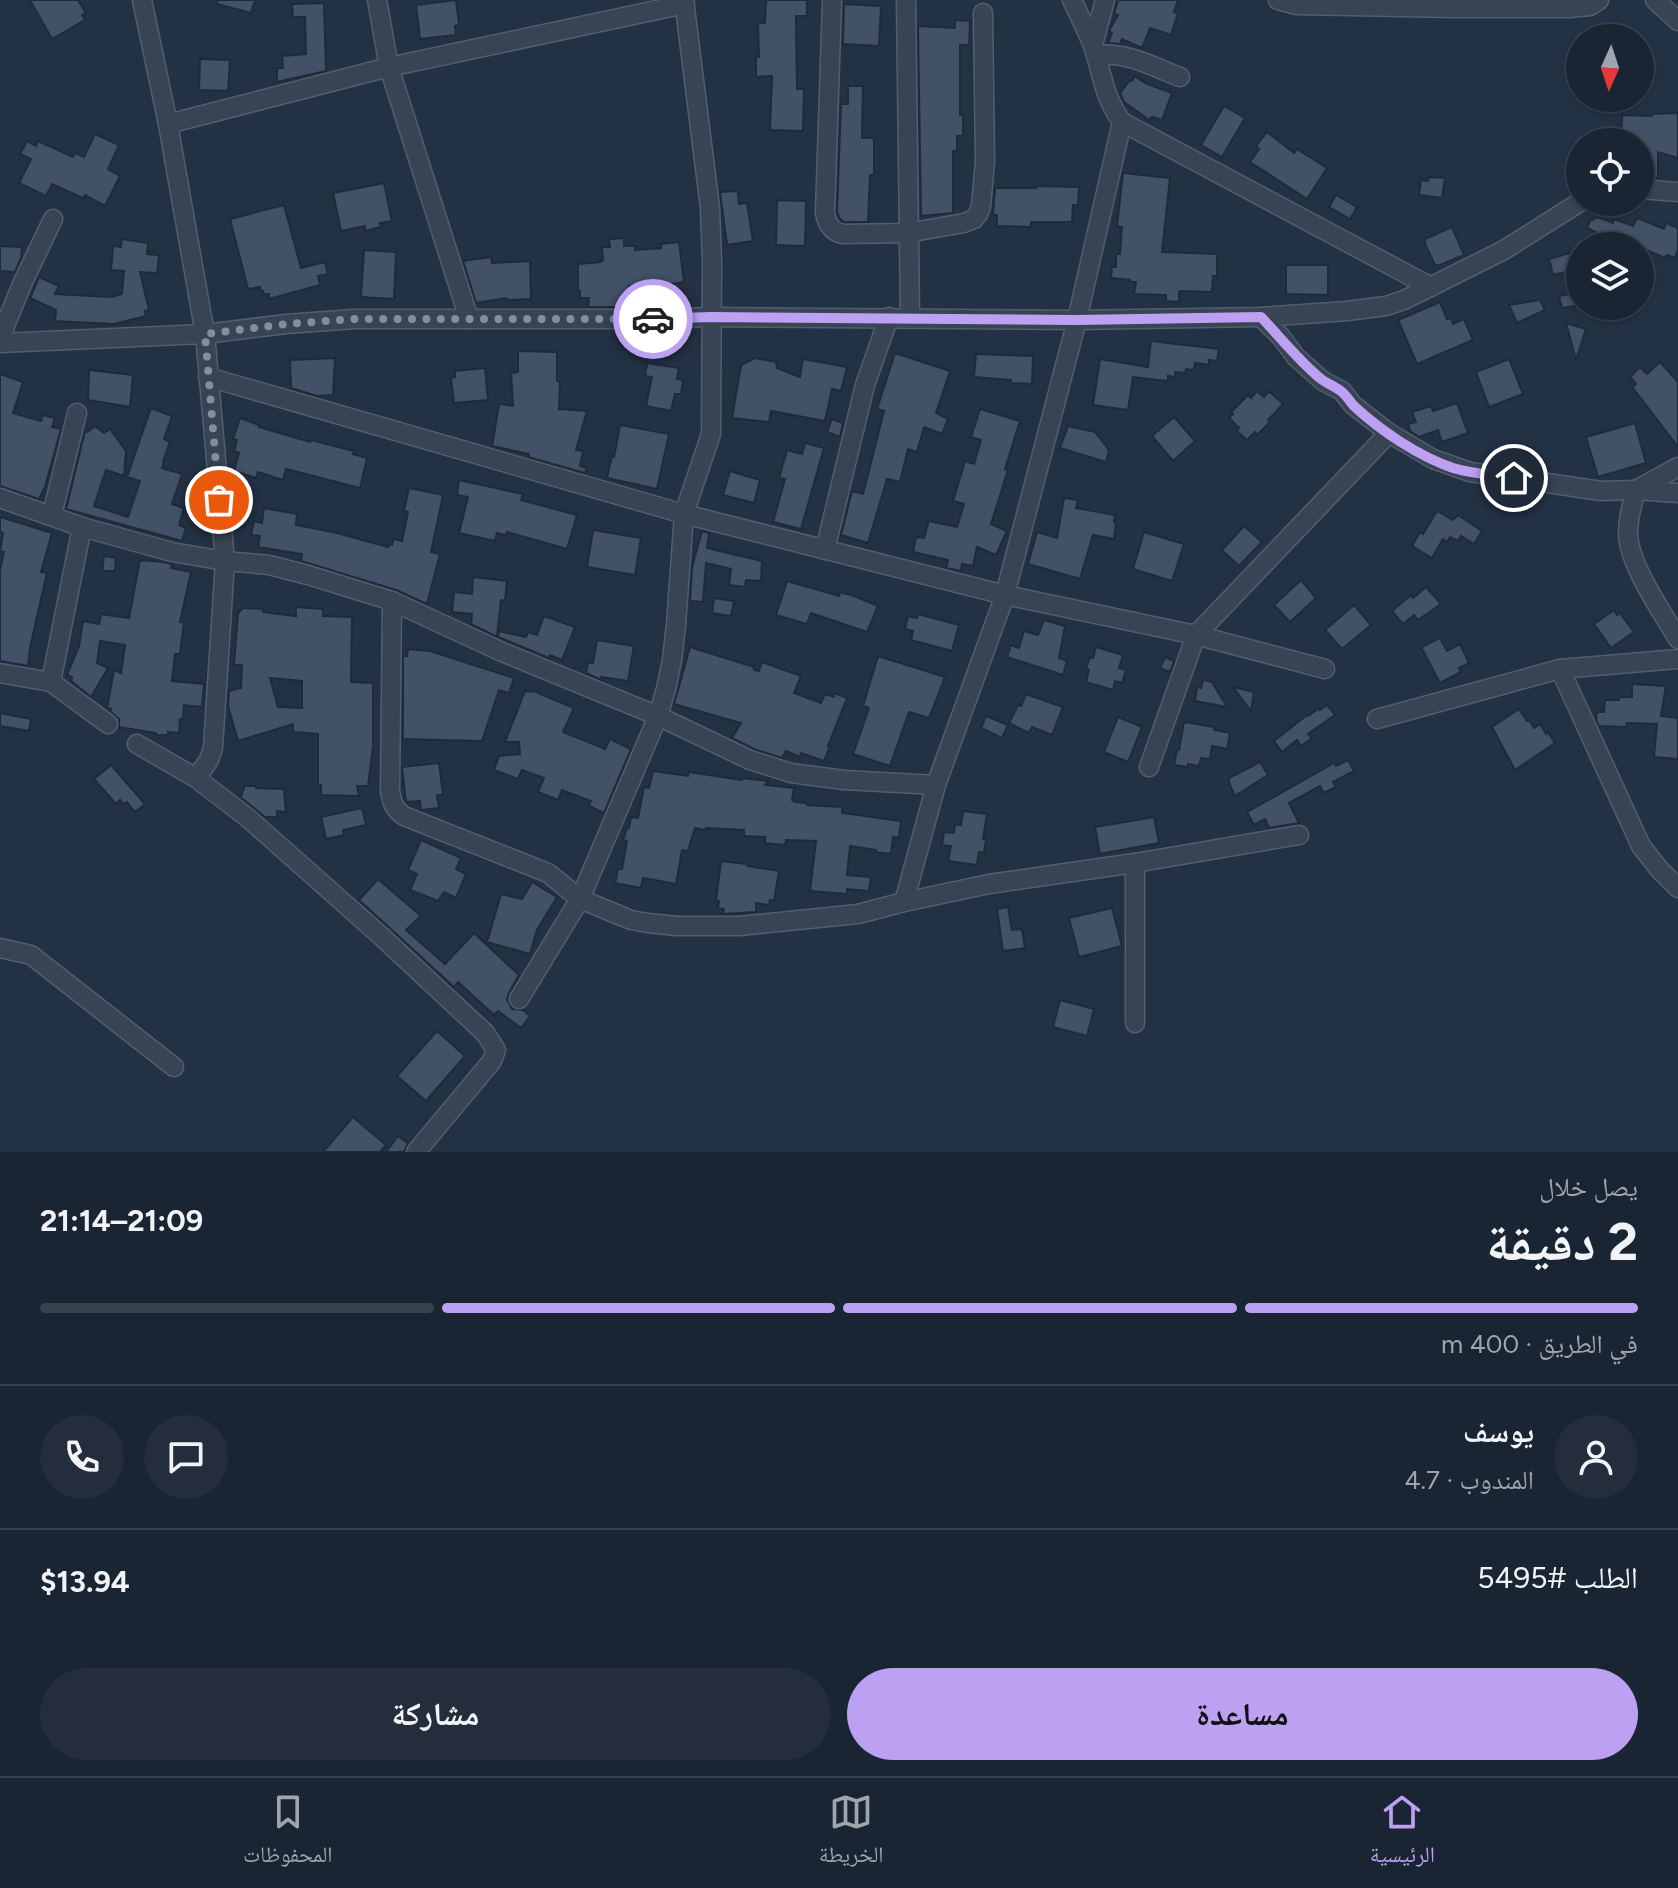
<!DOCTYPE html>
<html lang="ar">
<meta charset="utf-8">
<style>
body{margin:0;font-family:Figtree,"Noto Naskh Arabic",sans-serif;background:#232d3b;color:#f1f3f6;direction:rtl;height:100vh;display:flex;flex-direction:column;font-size:30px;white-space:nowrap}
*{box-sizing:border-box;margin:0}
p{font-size:26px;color:#9fa5ac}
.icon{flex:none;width:44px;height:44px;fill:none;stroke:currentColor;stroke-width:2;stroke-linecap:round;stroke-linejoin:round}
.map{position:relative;height:1152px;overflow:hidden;direction:ltr}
.side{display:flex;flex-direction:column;background:#1a2533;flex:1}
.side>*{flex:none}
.needle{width:52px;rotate:183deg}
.buttons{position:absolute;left:1566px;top:24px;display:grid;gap:16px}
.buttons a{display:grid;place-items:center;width:88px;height:88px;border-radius:50%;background:#1a2533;box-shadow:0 2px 6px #0004,0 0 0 2px #38424e;font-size:40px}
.pin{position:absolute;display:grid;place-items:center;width:68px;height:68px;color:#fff;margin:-34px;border:4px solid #fff;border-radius:50%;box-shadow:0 2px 8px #0007}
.courier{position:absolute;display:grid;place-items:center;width:80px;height:80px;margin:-40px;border:6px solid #bca0f2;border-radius:50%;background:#fff;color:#222;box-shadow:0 2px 10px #0007}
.head em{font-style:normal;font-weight:700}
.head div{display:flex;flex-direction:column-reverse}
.head{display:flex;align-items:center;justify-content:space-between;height:136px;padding:0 40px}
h1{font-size:52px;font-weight:700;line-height:60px}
.bar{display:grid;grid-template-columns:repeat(4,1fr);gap:12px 8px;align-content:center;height:96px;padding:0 40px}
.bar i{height:10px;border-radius:6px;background:#38424e}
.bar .current{background:#bca0f2}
.bar p{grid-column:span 4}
.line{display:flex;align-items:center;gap:20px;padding:0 40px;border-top:2px solid #38424e}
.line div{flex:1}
.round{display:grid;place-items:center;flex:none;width:84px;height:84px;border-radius:42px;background:#232d3b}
.button{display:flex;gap:16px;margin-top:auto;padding:16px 40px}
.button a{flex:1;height:92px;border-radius:48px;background:#bca0f2;color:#111;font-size:32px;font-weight:700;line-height:92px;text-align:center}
.button a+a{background:#232d3b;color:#f1f3f6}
.dock{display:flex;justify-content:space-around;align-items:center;height:112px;border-top:2px solid #38424e;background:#1a2533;font-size:22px;color:#9fa5ac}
.dock a{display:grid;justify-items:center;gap:4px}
.dock .current{color:#bca0f2}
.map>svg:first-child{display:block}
.building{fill:#425166;stroke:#1f2a3a;stroke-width:2;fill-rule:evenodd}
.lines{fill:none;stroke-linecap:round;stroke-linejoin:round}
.street-casing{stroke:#535e6d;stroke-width:21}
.street{stroke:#384353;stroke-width:18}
.done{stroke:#828d9d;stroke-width:8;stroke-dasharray:0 14.4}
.route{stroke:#bca0f2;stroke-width:10}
</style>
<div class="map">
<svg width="1678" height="1152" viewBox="0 0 1678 1152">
<rect width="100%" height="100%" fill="#233144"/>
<!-- building -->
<g class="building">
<path d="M30,0H78L86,13L82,15L85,20L52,39Z"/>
<path d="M217,0H255L251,13L217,4Z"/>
<path d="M456,0L459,25L455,26L456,35L420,39L416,5Z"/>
<path d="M766,0H807V16H796L797,89H804L803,131L770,130L772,76L756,77V57H759L758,23H765Z"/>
<path d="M1118,0H1178L1174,12L1178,13L1171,35L1150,28L1142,48L1122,39L1120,44L1108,43L1112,33L1109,31L1110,29L1118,15L1114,14Z"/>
<path d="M324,3L326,71L277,82V68H283L282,56L306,54L305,17H293L292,4Z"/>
<path d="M844,4L881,6L879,46L843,44Z"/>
<path d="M955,20L970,21L969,45H960V115H963V136H957V151H953V213L921,216L918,26L955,28Z"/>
<path d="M200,59L230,60L228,91L199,90Z"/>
<path d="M1135,76L1145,83L1172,93L1162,120L1152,117L1149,120L1124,102L1120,93L1130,80L1132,81Z"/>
<path d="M848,86H863L862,138H874V175H870L868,222H844L840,219L837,212L841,104H848Z"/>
<path d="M1224,106L1245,118L1222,157L1201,145Z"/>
<path d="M1678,113V158L1658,152V178L1640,177V142H1621L1622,115L1652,116V114Z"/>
<path d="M1267,132L1294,153L1297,149L1327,168L1307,199L1250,162L1259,149L1256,146Z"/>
<path d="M95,134L119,145L108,169L120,176L105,206L85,195L83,198L52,184L46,196L19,183L31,159L20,154L27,141L36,146L38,141L73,157L75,153L84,157Z"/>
<path d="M1123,173L1170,178L1162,252L1217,254V276H1213L1212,292L1179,291V302L1166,301V295L1134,294L1136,282H1130V280L1111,278L1112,267H1116V254H1120L1122,227L1117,226Z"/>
<path d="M1429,177L1445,178L1442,198L1419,195L1421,180L1428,181Z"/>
<path d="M384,183L392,221L380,223L381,227L365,231V226L341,231L333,193Z"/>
<path d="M1036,186L1079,187L1078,205H1073L1072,222H1031V227L997,226V215H993L995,188H1036Z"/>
<path d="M738,191L739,204L747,203L753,241L727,245L720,192Z"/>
<path d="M1336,195L1357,207L1350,219L1329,207Z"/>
<path d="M777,200L806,201L805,246L776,245Z"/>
<path d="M284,205L301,268L325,262L328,274L318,276L320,285L269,299V294H263V291H261L260,287L248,289L230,219Z"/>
<path d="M1597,217L1613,223L1614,219L1633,226L1637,218L1664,229L1666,223L1678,228V249L1675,258L1667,255L1665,258L1619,238L1616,246H1591L1596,232L1587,228L1590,221Z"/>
<path d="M1452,227L1464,255L1440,265H1435L1425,244V239Z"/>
<path d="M624,238V246H635V250L661,248V244L679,242L684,282L671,284L672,286L655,288V285L629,286L634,307H588L589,298H580V291H578V264L601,262L603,260L602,247H610L609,239Z"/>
<path d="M122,239L148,243L147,254L159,255L157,273L140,272L149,310L145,311L146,316L114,324L55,321L56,310L30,298L39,277L59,286L55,294L112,297L122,294L124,271L111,270L113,246L121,247Z"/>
<path d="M0,246L22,247L21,258L15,272L0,271Z"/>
<path d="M364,250L396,252L394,299L361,297Z"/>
<path d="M1570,253L1574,270L1553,275L1549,259Z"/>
<path d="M491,257L492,263L530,261L531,299L507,300L506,298L476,303L463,261Z"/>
<path d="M1286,265H1328V295L1286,294Z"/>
<path d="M1580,292V305L1562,308L1559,296Z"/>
<path d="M1540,300L1545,310L1517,323L1509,305Z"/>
<path d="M1440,302L1447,319L1451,318L1453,324L1464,319L1473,340L1417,364L1398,320Z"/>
<path d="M1566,323L1586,329L1576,360Z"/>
<path d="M1151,341L1219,349L1217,361L1209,360V365L1195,363L1194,370L1186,369L1185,373L1175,372V377L1168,376V381L1133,377L1128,410L1093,405L1100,359L1148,367Z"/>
<path d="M518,351L557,352V381H560L559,409L587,411L576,450L583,451L580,466L587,468L585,473L528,457L529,454L492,446L499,404L513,406L511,373L518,372Z"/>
<path d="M895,353L950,371L936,413L948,419L942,434L924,427L917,452L908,449L900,482L887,479L868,543L841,535L852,491L863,494L884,411L877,409Z"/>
<path d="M976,354L1033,356L1032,384L1011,383V380L974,377Z"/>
<path d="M335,358L333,395L317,396L291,388L290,360Z"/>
<path d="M755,358L776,362L777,368L800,377L803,359L847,367L841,391L832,389L825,421L771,411L769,422L732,418L741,365Z"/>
<path d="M1509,359L1523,394L1489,407L1476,372Z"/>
<path d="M1660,362L1678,382V447L1632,387L1636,384L1630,377L1640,367L1647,374Z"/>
<path d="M647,363L679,368L677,379L683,380L681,394H675L671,411L646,406L652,377L645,376Z"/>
<path d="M485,368L488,400L454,403L451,378L455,377V371Z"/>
<path d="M89,370L133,375L130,407L88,400Z"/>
<path d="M0,374L23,382L13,413L41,421L43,415L55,418L52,427L61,429L45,487L39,499L0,486Z"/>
<path d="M1257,391L1264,397L1269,391L1283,404L1268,420L1270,422L1257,435L1255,432L1247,440L1237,431L1239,428L1229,418L1233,414L1231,412L1248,395L1251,398Z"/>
<path d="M1457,403L1468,433L1442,442L1438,430L1419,437L1410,431L1408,424L1416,422L1412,412L1431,406L1433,411Z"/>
<path d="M151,408L172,416L164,439L170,442L163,461L164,462L162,468L182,474L172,504L184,508L179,525L186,528L182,541L66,509L85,431L87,432L95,426L104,433L110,429L126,451L124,476L106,470L94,506L128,517L140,481L127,477Z"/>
<path d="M980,409L1020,421L1005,469L1008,470L991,524L1007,531L996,555L977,547L973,566L962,564L961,571L946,568L948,560L913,552L916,537L924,538L929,521L957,527L964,504L953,501L965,461L974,464L981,440L971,437Z"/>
<path d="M1174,417L1195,441L1173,461L1152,436Z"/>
<path d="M240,418L259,425V427L310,442L311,440L354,451L353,454L367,458L360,488L286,469L283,480L258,472L256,478L234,471L239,453L234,451L237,440L233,439Z"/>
<path d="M832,419L843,423L840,437L827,432Z"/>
<path d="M1635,423L1646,463L1598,477L1586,437Z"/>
<path d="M620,425L669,434L657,489L607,478L612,456L614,457Z"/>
<path d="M1068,426L1095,432L1109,450L1106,462L1060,448Z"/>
<path d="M805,443L824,448L801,529L773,522L785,479L779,478L787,450L802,454Z"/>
<path d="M730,471L760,480L754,503L723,495Z"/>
<path d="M459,480L523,494L521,500L577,515L567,549L507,532L506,535L497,533L495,541L459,533L468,497L457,495Z"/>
<path d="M409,488L443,495L431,552L440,554L427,604L396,590L301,561L302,554L258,547L260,536L251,535L254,521L262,523L264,508L297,514L296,525L337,533L388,547L389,544L392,545L394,539L402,541L408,512L404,511Z"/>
<path d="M1064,498L1078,500L1076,508L1115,515L1114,522H1116L1114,539L1093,535L1080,579L1028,564L1037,532L1057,538Z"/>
<path d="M1437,511L1453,520L1458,515L1482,531L1474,544L1461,536L1458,541L1450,537L1447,542L1443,539L1432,558L1412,546L1420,532L1423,534Z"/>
<path d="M0,517L52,533L41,572L47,573L30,648L28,666L0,661V570L4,552L0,551L3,533L0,532Z"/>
<path d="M1244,526L1262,542L1239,566L1222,550Z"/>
<path d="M593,530L641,538L635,575L587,567Z"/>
<path d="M702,531L709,533L707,548L762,561L761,581L746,580L745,587L729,585L731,569L706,563L703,602L690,601L692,567Z"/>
<path d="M1144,532L1184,544L1172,581L1133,569Z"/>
<path d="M104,556L116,558L115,571H102Z"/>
<path d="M140,560L163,562L172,564L171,568L191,572L180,622H184L180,654H175L172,681L204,684L202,707L184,705L183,719H180L179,733L168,732V735H156V733L119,727V719L110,711L111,709L107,708L114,670L121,673L125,645L100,641L97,663L108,668L91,697L71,681L72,677L67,675L79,646L83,621L99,624L101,614L129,618Z"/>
<path d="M473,577L507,581L505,601L501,600L497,637L471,624L472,614L452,612L454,592L472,594Z"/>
<path d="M1301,580L1316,598L1290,622L1274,605Z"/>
<path d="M787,581L839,596L840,592L854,596L878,606L867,632L811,613L807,624L776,615Z"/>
<path d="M1426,587L1441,604L1418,620L1414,615L1403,624L1392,611L1411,595L1413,598Z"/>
<path d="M714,598L734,601L731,616L712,613Z"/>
<path d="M1354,605L1371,625L1342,649L1325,630Z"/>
<path d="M296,607L323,609V616L352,617L351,682L373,683V746L368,786H357L359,796L321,795V785H318V734L293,732V724L238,741L228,706L229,691L241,688L242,665H234L238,613L243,608L263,609V612L296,616ZM270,678L302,681V708L278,707Z"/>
<path d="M1614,610L1617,615L1620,613L1634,632L1611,648L1594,624Z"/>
<path d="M918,614L959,625L952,651L911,640L913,631L905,629L908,616L917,618Z"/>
<path d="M544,616L575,627L562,660L550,655L549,658L498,637L499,631L526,637L528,632L537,635Z"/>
<path d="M1044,620L1065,626L1059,658L1067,661L1063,675L1007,657L1011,645L1019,648L1024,631L1038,635Z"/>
<path d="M1440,638L1447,651L1460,644L1469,663L1459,668L1461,672L1440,683L1421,647Z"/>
<path d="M597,640L634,646L628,681L601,677V680L586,673L588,663H593Z"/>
<path d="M690,647L754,667V670L759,671L762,662L801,676L794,693L821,703L825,694L834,697L835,693L847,698L828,746H830L824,761L801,753L800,757L786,751L782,758L754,749L732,738L741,723L674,704Z"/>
<path d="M1096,647L1123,655L1119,668L1126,670L1122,683L1115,681L1113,690L1086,682L1089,670L1086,668L1090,657L1093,658Z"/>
<path d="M408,649L430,651L514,678L509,693L499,690L482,741L403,739V656H407Z"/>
<path d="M878,656L945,677L929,718L909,712L890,766L853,754L869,708L863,706Z"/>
<path d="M1165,657L1174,661L1170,672L1160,668Z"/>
<path d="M1203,680L1212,682L1227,707L1195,701L1197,687L1201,688Z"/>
<path d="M1632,684L1666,686L1661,716L1678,718V759L1654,757L1657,724L1627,723L1626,727L1599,726L1596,720L1597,712H1604L1605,700H1619V697H1632Z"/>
<path d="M1233,687L1254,692L1251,711Z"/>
<path d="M525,691L538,692V693L574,708L563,732L605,749L610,739L631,749L604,813L589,806L591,801L562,790L558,800L538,792L544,778L522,770L518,779L494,770L499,756L520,754L519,742H505Z"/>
<path d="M1026,694L1063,707L1052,735L1032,727L1029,733L1009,723L1018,705L1021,706Z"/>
<path d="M1327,705L1335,715L1308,734L1312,738L1301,746L1297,740L1282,752L1274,741L1307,715L1308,716L1319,708L1320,710Z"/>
<path d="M1519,709L1527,721L1529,720L1534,728L1540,724L1546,734L1548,732L1555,743L1515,770L1492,727Z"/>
<path d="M0,713L31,719L29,731L0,726Z"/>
<path d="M986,716L1008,725L1002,738L981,728Z"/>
<path d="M1118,717L1142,727L1128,762L1104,752Z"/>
<path d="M1184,722L1214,727V730L1230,733L1227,749L1212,746L1210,759L1201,758L1199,766L1188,764V767L1174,765L1177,750H1179Z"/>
<path d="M1348,760L1354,771L1333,782L1336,787L1324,793L1320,786L1289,803L1299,823L1269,828L1265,819L1254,825L1247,812L1334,763L1336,766Z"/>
<path d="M1260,762L1268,775L1235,796L1229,783V778Z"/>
<path d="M439,763L443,795H437L439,808L421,810L420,801L406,802L402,767Z"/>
<path d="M111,765L145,804L135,812L127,802L124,804L120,800L116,804L94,779Z"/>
<path d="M653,771L688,776L689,772L742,780V778L768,781L765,785L794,788L792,800L795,802L807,803V805L842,807V813L901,821L899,838L893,837L891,854L875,852L876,850L850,846L847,875L871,877L869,891L847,889V894L810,891L816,841L786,840L785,845L765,843V837L744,836V830L706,828L705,830L695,828L688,851L682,850L676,884L643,878L641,888L615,883L618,869H622L627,841L623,840L627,828H629L631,817L638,818L644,787L649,788Z"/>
<path d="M244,786H256V788L284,789L286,812L277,811V817H265L239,796L242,795V791L244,790Z"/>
<path d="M362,808L366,825L343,830L344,835L326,839L321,817Z"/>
<path d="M963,811L987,814L983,839H986L984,853L979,852L977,865L948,861L951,846L942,845L944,832L954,833L955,824L961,825Z"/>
<path d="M1154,817L1159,843L1100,854L1095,827Z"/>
<path d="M421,840L461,858L456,869L466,874L456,898L444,892L438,901L410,890L417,874L408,870Z"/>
<path d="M721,861L747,864V866L779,871L774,901L770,900L769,905L756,903V912L723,914L724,909L718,908L719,901L716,900Z"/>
<path d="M378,879L421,916L406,930L445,964L474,933L519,975L509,993L507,999L512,1009L523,1010L530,1016L521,1028L498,1011L494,1015L458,982L454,987L359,900Z"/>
<path d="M532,882L557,897L537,930L530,954L487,942L501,894L522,899Z"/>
<path d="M1008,907L1012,930L1022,929L1025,948L1003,951L997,909Z"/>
<path d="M1112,908L1122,946L1079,957L1069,918Z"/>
<path d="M1060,1000L1094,1009L1087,1036L1053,1027Z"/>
<path d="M437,1031L465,1056L426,1101L397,1076Z"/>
<path d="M353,1117L386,1145L380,1152H323Z"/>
<path d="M398,1136L408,1143L404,1152H386Z"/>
</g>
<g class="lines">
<defs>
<g id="street">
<path d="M142,0L168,124L205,334L225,561L213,748L209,760L196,778"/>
<path d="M377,0L389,67L469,319"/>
<path d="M906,0L910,318"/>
<path d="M1072,0C1079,15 1087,30 1093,46C1103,75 1103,96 1122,122L1431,287"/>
<path d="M1278,0L1297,5L1453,8H1568L1590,6L1599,0"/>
<path d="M1655,0L1678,21"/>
<path d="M832,2L825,213C827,224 831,231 842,234L907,233L964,223L974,219L978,214L981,206L985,162L983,13"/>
<path d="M1093,45L1105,0"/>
<path d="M1096,55C1128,52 1151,66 1180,77"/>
<path d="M168,124L389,67L685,4"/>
<path d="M1640,189L1678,192"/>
<path d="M1261,317L1281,337L1296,357L1323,381L1342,391L1353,405L1389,433L1433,459L1470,472L1534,481L1601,491L1636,490L1678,493"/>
<path d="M0,338L23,282L53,219"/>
<path d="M0,343L205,334L286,324L354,319H644L711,317L1077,320L1261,317L1347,311L1386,306L1404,300L1504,250L1580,202"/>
<path d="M208,377L684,514L1005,595L1196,635L1325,669"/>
<path d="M1678,467L1636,490C1632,504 1628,518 1628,533C1628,563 1662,612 1678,639"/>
<path d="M0,498L82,527L172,552L225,561L269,565L308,575L392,601L500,651L658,716L750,760L791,773L844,780L936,785L1005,595L1077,320L1122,122"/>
<path d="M52,515L77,413"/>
<path d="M825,550L865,385L889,317"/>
<path d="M392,601L390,791C392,803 394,809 404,816L548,873L580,899L631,920L648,923L677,926H739L858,914L904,902L936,785"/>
<path d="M1560,669L1641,846L1659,869L1678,888"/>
<path d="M0,673L51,682L108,724"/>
<path d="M51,682L82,527"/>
<path d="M1377,719L1560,669L1678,659"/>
<path d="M137,744L196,778L248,818L381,936L485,1033L496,1050L492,1061L416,1152"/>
<path d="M1149,767L1196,635L1389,433"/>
<path d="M904,902L989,884L1135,863L1299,835"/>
<path d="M0,948L31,955L174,1067"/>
<path d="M519,999L580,899L658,716L666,689L672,660L676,625L684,514L711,434L712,263L710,208L684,0"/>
<path d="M1135,1023V863"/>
</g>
</defs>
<!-- street casing -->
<use href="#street" class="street-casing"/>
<!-- street -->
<use href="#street" class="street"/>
</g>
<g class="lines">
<!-- done -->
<path class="done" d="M219,500L205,334L286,324L354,319H653"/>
<!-- route -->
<path class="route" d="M653,319L711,317L1077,320L1261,317C1281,338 1299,361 1321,379C1328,384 1336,387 1342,392C1347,396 1350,402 1354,406C1381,431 1418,456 1453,468C1473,474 1494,475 1514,478"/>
</g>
</svg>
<div class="buttons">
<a><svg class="needle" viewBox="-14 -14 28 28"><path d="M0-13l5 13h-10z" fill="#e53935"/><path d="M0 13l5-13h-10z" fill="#9fa5ac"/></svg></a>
<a><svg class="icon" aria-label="locate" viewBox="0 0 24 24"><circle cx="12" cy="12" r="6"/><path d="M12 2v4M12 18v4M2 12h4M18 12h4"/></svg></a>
<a><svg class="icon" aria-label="layers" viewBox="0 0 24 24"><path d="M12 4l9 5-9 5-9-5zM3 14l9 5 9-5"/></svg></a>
</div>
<div class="pin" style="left:219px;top:500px;background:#ea580c"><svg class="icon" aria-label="bag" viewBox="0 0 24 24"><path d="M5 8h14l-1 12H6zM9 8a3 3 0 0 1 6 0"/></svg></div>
<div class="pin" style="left:1514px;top:478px;background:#1f2937"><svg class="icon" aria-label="home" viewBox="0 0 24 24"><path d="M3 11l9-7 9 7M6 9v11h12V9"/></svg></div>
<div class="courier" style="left:653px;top:319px"><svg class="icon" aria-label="car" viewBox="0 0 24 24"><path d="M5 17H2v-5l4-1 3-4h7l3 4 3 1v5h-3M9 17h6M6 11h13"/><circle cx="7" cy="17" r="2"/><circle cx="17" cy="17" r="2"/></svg></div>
</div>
<section class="side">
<div class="head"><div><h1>2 دقيقة</h1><p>يصل خلال</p></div><em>21:09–21:14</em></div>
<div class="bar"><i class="current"></i><i class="current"></i><i class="current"></i><i></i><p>في الطريق · 400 m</p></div>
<div class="line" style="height:144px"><a class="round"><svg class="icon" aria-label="person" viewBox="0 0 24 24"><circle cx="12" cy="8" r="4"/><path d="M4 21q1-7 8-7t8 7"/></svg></a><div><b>يوسف</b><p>المندوب · 4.7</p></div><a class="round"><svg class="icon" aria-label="chat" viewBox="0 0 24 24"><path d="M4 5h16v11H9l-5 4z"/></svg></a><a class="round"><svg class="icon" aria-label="phone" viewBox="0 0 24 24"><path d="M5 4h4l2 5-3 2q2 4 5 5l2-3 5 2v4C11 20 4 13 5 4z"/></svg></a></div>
<div class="line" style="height:104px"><div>الطلب #5495</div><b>$13.94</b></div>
<div class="button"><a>مساعدة</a><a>مشاركة</a></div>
</section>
<nav class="dock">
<a class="current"><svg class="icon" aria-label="home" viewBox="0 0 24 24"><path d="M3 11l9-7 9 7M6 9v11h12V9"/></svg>الرئيسية</a>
<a><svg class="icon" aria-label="map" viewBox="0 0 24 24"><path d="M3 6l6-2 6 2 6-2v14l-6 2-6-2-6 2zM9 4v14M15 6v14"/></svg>الخريطة</a>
<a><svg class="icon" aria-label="saved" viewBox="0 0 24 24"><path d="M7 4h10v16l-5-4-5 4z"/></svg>المحفوظات</a>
</nav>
